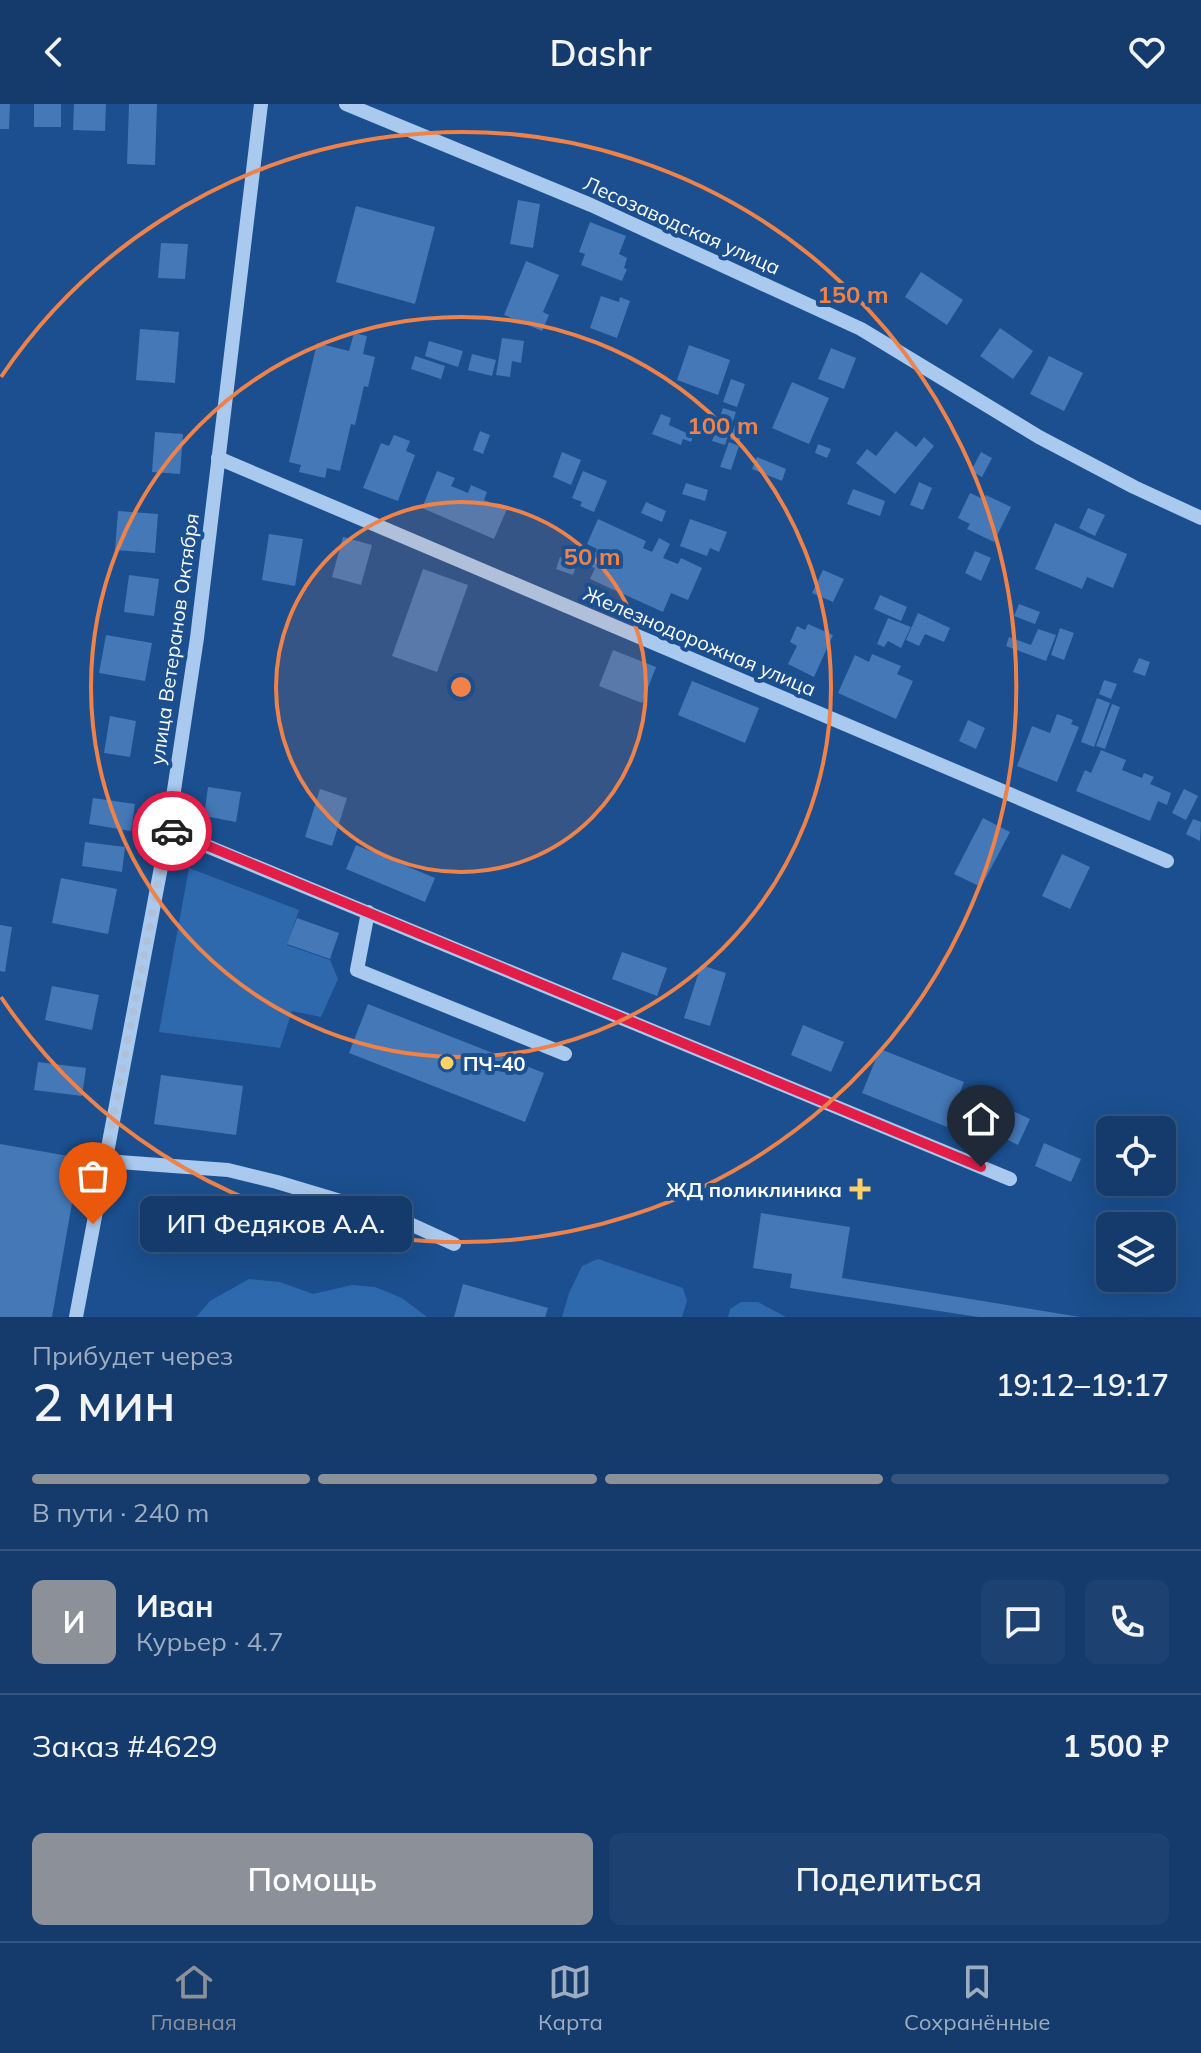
<!DOCTYPE html>
<html lang="ru">
<meta charset="utf-8">
<style>
body{margin:0;font-family:Mulish,sans-serif;background:#1d4271;color:#f1f3f6;height:100vh;display:flex;flex-direction:column;font-size:30px;white-space:nowrap}
*{box-sizing:border-box;margin:0}
p{font-size:26px;color:#9dadc1}
.icon{flex:none;width:44px;height:44px;fill:none;stroke:currentColor;stroke-width:2;stroke-linecap:round;stroke-linejoin:round}
.map{position:relative;height:1213px;overflow:hidden}
.details{display:flex;flex-direction:column;background:#143b6b;flex:1}
.details>*{flex:none}
.controls{position:absolute;left:1096px;top:1012px;display:grid;gap:16px}
.controls a{display:grid;place-items:center;width:80px;height:80px;border-radius:12px;background:#143b6b;box-shadow:0 8px 32px #0002,0 0 0 2px #33557e;font-size:40px}
.pin{position:absolute;display:grid;place-items:center;width:68px;height:68px;color:#fff;margin:-82px -34px;border-radius:50% 50% 50% 0;rotate:-45deg;box-shadow:0 0 8px #0007}
.pin .icon{rotate:45deg}
.courier{position:absolute;display:grid;place-items:center;width:80px;height:80px;margin:-40px;border:6px solid #e11d48;border-radius:50%;background:#fff;color:#222;box-shadow:0 2px 10px #0007}
.bubble{position:absolute;height:56px;border-radius:12px;background:#143b6b;box-shadow:0 8px 32px #0002,0 0 0 2px #33557e;font-size:26px;font-weight:600;line-height:56px;text-align:center}
.headline em{font-style:normal;font-weight:600}
.headline div{display:flex;flex-direction:column-reverse}
.headline{display:flex;align-items:center;justify-content:space-between;height:136px;padding:0 32px}
h1{font-size:52px;font-weight:600;line-height:60px}
.bar{display:grid;grid-template-columns:repeat(4,1fr);gap:12px 8px;align-content:center;height:96px;padding:0 32px}
.bar i{height:10px;border-radius:6px;background:#33557e}
.bar .on{background:#8c9099}
.bar p{grid-column:span 4}
.line{display:flex;align-items:center;gap:20px;padding:0 32px;border-top:2px solid #33557e}
.line div{flex:1}
.round{display:grid;place-items:center;flex:none;width:84px;height:84px;border-radius:12px;background:#1d4271}
.cta{display:flex;gap:16px;margin-top:auto;padding:16px 32px}
.cta a{flex:1;height:92px;border-radius:12px;background:#8c9099;color:#fff;font-size:32px;font-weight:600;line-height:92px;text-align:center}
.cta a+a{background:#1d4271;color:#f1f3f6}
header{display:flex;justify-content:space-between;align-items:center;height:104px;padding:0 32px;background:#143b6b;font-size:36px;font-weight:600}
.menu{display:flex;justify-content:space-around;align-items:center;height:112px;border-top:2px solid #33557e;background:#143b6b;font-size:22px;color:#9dadc1}
.menu a{display:grid;justify-items:center;gap:4px}
.menu .on{color:#8c9099}
.map>svg:first-child{display:block}
.green{fill:#2e69ad}
.building{fill:#4478b7}
.lines{fill:none;stroke-linecap:round;stroke-linejoin:round}
.minor{stroke:#a9c9ee;stroke-width:14}
.done{stroke:#afc1d8;stroke-width:8;stroke-dasharray:0 14.4}
.route{stroke:#e11d48;stroke-width:10}
.ring{fill:none;stroke:#ee8249;stroke-width:4}
.poi-dot{fill:#ffd166;stroke:#1b4f8f;stroke-width:3}
.labels{text-anchor:middle;dominant-baseline:central;stroke-width:8;stroke-linejoin:round;paint-order:stroke}
.street-label{font-size:20px;fill:#fff;stroke:#1b4f8f}
.poi-label{font-size:20px;font-weight:bold;fill:#fff;stroke:#1b4f8f;text-anchor:start}
.centre{fill:#ee8249;stroke:#1b4f8f;stroke-width:4}
.ring-label{font-size:24px;text-anchor:middle;font-weight:bold;fill:#ee8249;stroke:#1b4f8f;stroke-width:8;stroke-linejoin:round;paint-order:stroke}
</style>
<header><svg class="icon" aria-label="back" viewBox="0 0 24 24"><path d="M15 5l-7 7 7 7"/></svg>Dashr<svg class="icon" aria-label="heart" viewBox="0 0 24 24"><path d="M12 20l-8-8c-3-5 5-10 8-4 3-6 11-1 8 4z"/></svg></header>
<div class="map">
<svg width="1201" height="1213" viewBox="0 0 1201 1213">
<rect width="100%" height="100%" fill="#1b4f8f"/>
<!-- green -->
<g class="green">
<path d="M189,764L299,806L287,841L330,856L338,875L321,913L292,907L280,944L159,928Z"/>
<path d="M598,1155L683,1184L687,1197L682,1213H562L569,1189L582,1162Z"/>
<path d="M249,1175L280,1178L313,1190L352,1181L375,1183L402,1194L427,1213H196L210,1197Z"/>
<path d="M741,1198H758L786,1213H728L730,1205Z"/>
</g>
<!-- building -->
<g class="building">
<path d="M0,0H10L9,25H0Z"/>
<rect x="34" y="0" width="27" height="23"/>
<path d="M74,0H106L105,27L73,26Z"/>
<path d="M129,0H157L155,61L127,60Z"/>
<path d="M518,96L540,100L533,144L510,140Z"/>
<path d="M356,102L435,123L415,200L336,178Z"/>
<path d="M590,118L626,132L619,150L627,154L624,164L627,165L622,177L581,161L585,150L579,148Z"/>
<path d="M161,139L188,140L185,175L158,174Z"/>
<path d="M526,157L559,171L543,208L549,211L542,227L504,211Z"/>
<path d="M921,168L963,196L947,221L905,193Z"/>
<path d="M601,192L619,198L620,193L630,197L617,234L590,224Z"/>
<path d="M1000,224L1033,247L1013,275L980,252Z"/>
<path d="M140,225L179,228L175,279L136,276Z"/>
<path d="M354,229L367,232L363,250L375,253L368,283L364,282L355,321L351,320L340,367L327,364L325,374L299,368L301,361L289,358L317,239L349,247Z"/>
<path d="M502,234L524,237L521,259L512,257L510,273L496,271Z"/>
<path d="M429,237L463,247L458,263L425,252Z"/>
<path d="M689,241L730,256L718,291L677,276Z"/>
<path d="M831,244L856,254L844,285L818,275Z"/>
<path d="M472,250L496,256L492,272L468,266Z"/>
<path d="M415,252L445,262L441,275L411,265Z"/>
<path d="M1049,252L1083,269L1064,307L1030,290Z"/>
<path d="M731,275L745,280L737,303L723,298Z"/>
<path d="M792,278L829,294L809,340L772,324Z"/>
<path d="M723,304L736,308L725,341L712,337Z"/>
<path d="M661,310L671,314L669,321L693,332L691,338L683,335L681,341L652,330Z"/>
<path d="M735,320L745,323L739,338L730,335Z"/>
<path d="M480,327L490,331L483,350L473,346Z"/>
<path d="M896,327L916,343L924,333L934,342L895,390L856,359L867,345L876,352Z"/>
<path d="M155,328L183,330L180,370L152,368Z"/>
<path d="M394,331L410,337L406,347L415,351L398,397L363,384L381,339L389,342Z"/>
<path d="M729,338L739,342L731,366L720,363Z"/>
<path d="M818,340L831,345L827,354L815,349Z"/>
<path d="M562,348L581,356L571,381L553,373Z"/>
<path d="M981,348L992,354L982,373L971,367Z"/>
<path d="M757,353L786,365L782,377L752,365Z"/>
<path d="M437,367L455,374L451,382L468,389L471,381L487,388L484,396L507,405L494,435L422,404Z"/>
<path d="M583,367L607,377L594,408L580,402L582,398L572,394Z"/>
<path d="M919,378L932,384L923,406L910,401Z"/>
<path d="M686,379L708,386L705,397L682,390Z"/>
<path d="M853,385L885,397L880,412L847,400Z"/>
<path d="M970,389L983,395L986,391L1011,403L994,438L967,425L970,420L958,414Z"/>
<path d="M646,398L666,407L662,418L641,409Z"/>
<path d="M1088,404L1105,411L1095,432L1079,424Z"/>
<path d="M118,407L158,410L155,449L115,446Z"/>
<path d="M598,415L646,437L643,444L652,448L659,434L670,440L663,454L678,460L681,454L702,464L688,496L671,489L663,508L590,475L595,464L589,462L597,445L587,440Z"/>
<path d="M690,415L727,428L719,448L710,444L707,452L680,442Z"/>
<path d="M1055,419L1127,450L1113,484L1087,473L1082,485L1035,465Z"/>
<path d="M269,430L303,435L295,482L262,476Z"/>
<path d="M343,433L372,441L361,481L332,473Z"/>
<path d="M975,447L991,454L981,477L965,469Z"/>
<path d="M560,453L577,459L573,471L556,465Z"/>
<path d="M423,465L468,481L437,568L392,552Z"/>
<path d="M823,466L844,475L833,498L812,489Z"/>
<path d="M129,471L159,475L154,512L124,508Z"/>
<path d="M880,491L907,503L901,517L874,505Z"/>
<path d="M1019,500L1040,508L1035,520L1014,512Z"/>
<path d="M918,509L950,524L944,538L925,530L919,542L906,536Z"/>
<path d="M888,514L911,523L901,544L888,537L884,543L877,540Z"/>
<path d="M808,520L833,531L814,573L788,560L797,542L790,538L797,522L805,526Z"/>
<path d="M1060,524L1074,529L1064,556L1051,551Z"/>
<path d="M1038,525L1056,531L1046,557L1006,542L1009,533L1031,541Z"/>
<path d="M106,531L152,539L145,577L99,569Z"/>
<path d="M613,546L656,563L642,599L599,582Z"/>
<path d="M872,550L901,562L897,570L913,577L896,615L838,589L855,551L869,558Z"/>
<path d="M1139,554L1150,558L1145,572L1133,568Z"/>
<path d="M1104,576L1117,580L1111,595L1099,590Z"/>
<path d="M692,577L759,604L745,639L678,611Z"/>
<path d="M1097,594L1110,599L1094,643L1081,638Z"/>
<path d="M1112,600L1120,603L1105,645L1096,642Z"/>
<path d="M1057,610L1073,616L1071,620L1079,623L1057,678L1017,662L1032,622L1050,629Z"/>
<path d="M110,612L136,617L130,653L104,649Z"/>
<path d="M968,616L985,624L976,645L959,637Z"/>
<path d="M1101,646L1126,656L1122,666L1142,674L1144,669L1154,673L1150,680L1171,689L1167,701L1158,697L1150,717L1076,687L1085,666L1091,669Z"/>
<path d="M208,683L241,688L236,718L204,712Z"/>
<path d="M320,685L347,694L332,742L305,733Z"/>
<path d="M1184,685L1198,692L1186,716L1172,709Z"/>
<path d="M93,694L135,700L131,727L89,720Z"/>
<path d="M983,714L1010,728L981,783L954,770Z"/>
<path d="M1193,715L1201,718L1200,737L1186,730Z"/>
<path d="M85,738L125,743L122,768L82,762Z"/>
<path d="M356,741L435,774L425,798L346,765Z"/>
<path d="M1062,750L1090,763L1070,805L1042,792Z"/>
<path d="M61,774L117,785L108,830L52,819Z"/>
<path d="M297,814L339,829L330,855L287,840Z"/>
<path d="M0,821L12,823L5,868L0,867Z"/>
<path d="M622,848L667,864L657,892L612,875Z"/>
<path d="M701,861L726,869L710,922L684,914Z"/>
<path d="M52,882L99,891L92,926L45,916Z"/>
<path d="M368,900L544,969L525,1018L349,949Z"/>
<path d="M803,921L844,938L831,968L791,951Z"/>
<path d="M880,945L964,978L947,1023L862,989Z"/>
<path d="M38,958L86,964L82,992L34,986Z"/>
<path d="M161,971L243,982L236,1031L154,1020Z"/>
<path d="M987,995L1030,1015L1018,1041L975,1020Z"/>
<path d="M1044,1039L1081,1055L1071,1078L1035,1062Z"/>
<path d="M0,1040L80,1054L52,1213H0Z"/>
<path d="M761,1109L850,1123L842,1174L1080,1213H978L790,1184L792,1170L753,1164Z"/>
<path d="M463,1180L548,1204L545,1213H454Z"/>
</g>
<g class="lines">
<!-- minor -->
<g class="minor">
<path d="M346,0L591,101L861,225L1039,333L1134,383L1201,414"/>
<path d="M218,354L1167,757"/>
<path d="M168,726L1010,1075"/>
<path d="M368,808L357,866L565,950"/>
<path d="M105,1057L228,1066L277,1078L397,1114L454,1140"/>
<path d="M76,1213L168,726L197,534L261,0"/>
</g>
</g>
<g class="lines">
<!-- done -->
<path class="done" d="M93,1120L168,726L172,727"/>
<!-- route -->
<path class="route" d="M172,727L981,1063"/>
</g>
<!-- distance rings -->
<circle cx="461" cy="583" r="185" fill="#ee8249" fill-opacity=".12"/>
<g class="ring">
<circle cx="461" cy="583" r="185"/>
<circle cx="461" cy="583" r="370"/>
<path d="M1 273A555 555 0 1 1 1 893"/>
</g>
<!-- markers -->
<g class="poi-dot">
<circle cx="447" cy="959" r="8"/>
<path d="M856 1073h8v8h8v8h-8v8h-8v-8h-8v-8h8z"/>
</g>
<g class="labels">
<!-- street labels -->
<g class="street-label">
<text transform="translate(682 121) rotate(24)">Лесозаводская улица</text>
<text transform="translate(174 535) rotate(-82)">улица Ветеранов Октября</text>
<text transform="translate(700 537) rotate(23)">Железнодорожная улица</text>
</g>
<!-- poi labels -->
<g class="poi-label">
<text x="463" y="959">ПЧ-40</text>
<text x="842" y="1085" text-anchor="end">ЖД поликлиника</text>
</g>
</g>
<circle cx="461" cy="583" r="12" class="centre"/>
<g class="ring-label">
<text x="853" y="199">150 m</text>
<text x="723" y="330">100 m</text>
<text x="592" y="461">50 m</text>
</g>
</svg>
<div class="controls">
<a><svg class="icon" aria-label="locate" viewBox="0 0 24 24"><circle cx="12" cy="12" r="6"/><path d="M12 2v4M12 18v4M2 12h4M18 12h4"/></svg></a>
<a><svg class="icon" aria-label="layers" viewBox="0 0 24 24"><path d="M12 4l9 5-9 5-9-5zM3 14l9 5 9-5"/></svg></a>
</div>
<div class="pin" style="left:93px;top:1120px;background:#ea580c"><svg class="icon" aria-label="bag" viewBox="0 0 24 24"><path d="M5 8h14l-1 12H6zM9 8a3 3 0 0 1 6 0"/></svg></div>
<div class="pin" style="left:981px;top:1063px;background:#1f2937"><svg class="icon" aria-label="home" viewBox="0 0 24 24"><path d="M3 11l9-7 9 7M6 9v11h12V9"/></svg></div>
<div class="courier" style="left:172px;top:727px"><svg class="icon" aria-label="car" viewBox="0 0 24 24"><path d="M5 17H2v-5l4-1 3-4h7l3 4 3 1v5h-3M9 17h6M6 11h13"/><circle cx="7" cy="17" r="2"/><circle cx="17" cy="17" r="2"/></svg></div>
<div class="bubble" style="left:140px;top:1092px;width:272px">ИП Федяков А.А.</div>
</div>
<section class="details">
<div class="headline"><div><h1>2 мин</h1><p>Прибудет через</p></div><em>19:12–19:17</em></div>
<div class="bar"><i class="on"></i><i class="on"></i><i class="on"></i><i></i><p>В пути · 240 m</p></div>
<div class="line" style="height:144px"><b class="round" style="background:#8c9099;color:#fff">И</b><div><b>Иван</b><p>Курьер · 4.7</p></div><a class="round"><svg class="icon" aria-label="chat" viewBox="0 0 24 24"><path d="M4 5h16v11H9l-5 4z"/></svg></a><a class="round"><svg class="icon" aria-label="phone" viewBox="0 0 24 24"><path d="M5 4h4l2 5-3 2q2 4 5 5l2-3 5 2v4C11 20 4 13 5 4z"/></svg></a></div>
<div class="line" style="height:104px"><div>Заказ #4629</div><b>1 500 ₽</b></div>
<div class="cta"><a>Помощь</a><a>Поделиться</a></div>
</section>
<nav class="menu">
<a class="on"><svg class="icon" aria-label="home" viewBox="0 0 24 24"><path d="M3 11l9-7 9 7M6 9v11h12V9"/></svg>Главная</a>
<a><svg class="icon" aria-label="map" viewBox="0 0 24 24"><path d="M3 6l6-2 6 2 6-2v14l-6 2-6-2-6 2zM9 4v14M15 6v14"/></svg>Карта</a>
<a><svg class="icon" aria-label="saved" viewBox="0 0 24 24"><path d="M7 4h10v16l-5-4-5 4z"/></svg>Сохранённые</a>
</nav>
